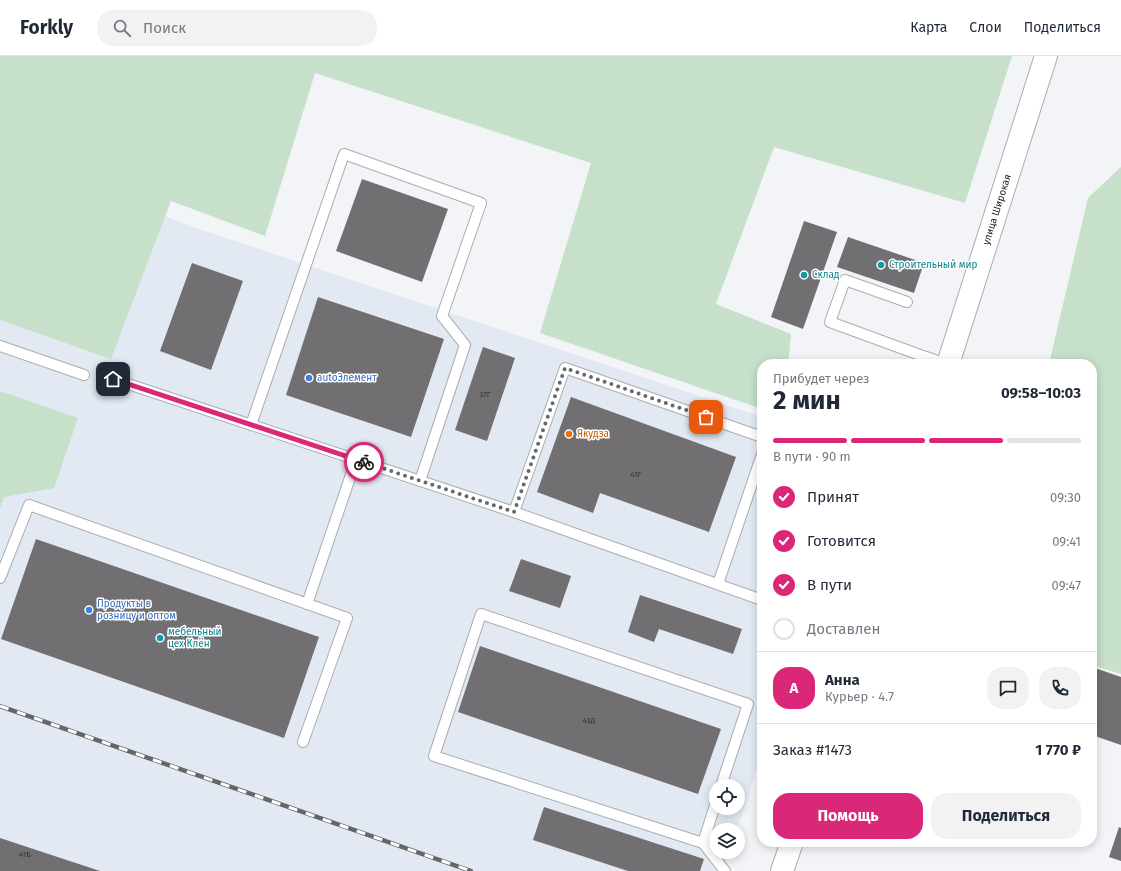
<!DOCTYPE html>
<html lang="ru">
<meta charset="utf-8">
<style>
body{margin:0;font-family:"Fira Sans",sans-serif;background:#f2f2f3;color:#1f2937;height:100vh;display:flex;flex-direction:column;font-size:15px;white-space:nowrap}
*{box-sizing:border-box;margin:0}
p{font-size:13px;color:#747a83}
.icon{flex:none;width:22px;height:22px;fill:none;stroke:currentColor;stroke-width:2;stroke-linecap:round;stroke-linejoin:round}
.map{position:relative;flex:1;overflow:hidden}
.panel{position:absolute;left:757px;top:303px;width:340px;height:488px;display:flex;flex-direction:column;background:#fff;border-radius:16px;box-shadow:0 2px 10px #0003}
.panel>*{flex:none}
.fabs{position:absolute;left:709px;top:723px;display:grid;gap:8px}
.fabs a{display:grid;place-items:center;width:36px;height:36px;border-radius:50%;background:#fff;box-shadow:0 2px 10px #0003;font-size:20px}
.pin{position:absolute;display:grid;place-items:center;width:34px;height:34px;color:#fff;margin:-17px;border-radius:8px;box-shadow:0 2px 6px #0006}
.courier{position:absolute;display:grid;place-items:center;width:40px;height:40px;margin:-20px;border:3px solid #db2777;border-radius:50%;background:#fff;color:#222;box-shadow:0 1px 5px #0007}
.headline em{font-style:normal;font-weight:700}
.headline div{display:flex;flex-direction:column-reverse}
.headline{display:flex;align-items:center;justify-content:space-between;height:68px;padding:0 16px}
h1{font-size:26px;font-weight:700;line-height:30px}
.bar{display:grid;grid-template-columns:repeat(4,1fr);gap:6px 4px;align-content:center;height:48px;padding:0 16px}
.bar i{height:5px;border-radius:3px;background:#e0e1e3}
.bar .on{background:#db2777}
.bar p{grid-column:span 4}
.line{display:flex;align-items:center;gap:10px;padding:0 16px;border-top:1px solid #e0e1e3}
.line div{flex:1}
.round{display:grid;place-items:center;flex:none;width:42px;height:42px;border-radius:16px;background:#f2f2f3}
ol{padding:0 16px;list-style:none}
li{display:flex;align-items:center;gap:12px;height:44px}
li p{margin-inline-start:auto}
li .icon{padding:4px;border-radius:50%;background:#db2777;color:#fff;stroke-width:4}
li:last-child{color:#747a83}
li i{width:22px;height:22px;border:2px solid #e0e1e3;border-radius:50%}
.primary-button{display:flex;gap:8px;margin-top:auto;padding:8px 16px}
.primary-button a{flex:1;height:46px;border-radius:16px;background:#db2777;color:#fff;font-size:16px;font-weight:700;line-height:46px;text-align:center}
.primary-button a+a{background:#f2f2f3;color:#1f2937}
header{display:flex;align-items:center;gap:24px;box-sizing:border-box;height:56px;padding:0 20px;background:#fff;border-bottom:1px solid #e0e1e3}
header strong{font-size:19px}
nav{display:flex;gap:22px;margin-inline-start:auto;font-size:14px}
.search{width:280px;height:36px;background:#f2f2f3;display:flex;align-items:center;gap:10px;box-sizing:border-box;padding:0 14px;border-radius:16px;color:#747a83;font-size:15px}
.map>svg:first-child{display:block}
.built{fill:#e2e9f2;fill-rule:evenodd}
.green{fill:#c7e0c9}
.building{fill:#716f72}
.lines{fill:none;stroke-linecap:round;stroke-linejoin:round}
.lane-casing{stroke:#abadb0;stroke-width:12}
.secondary-casing{stroke:#abadb0;stroke-width:24}
.lane{stroke:#fff;stroke-width:10}
.secondary{stroke:#fff;stroke-width:22}
.rail-casing{stroke:#656668;stroke-width:4.5}
.rail{stroke:#fff;stroke-width:3;stroke-dasharray:9;stroke-linecap:butt}
.done{stroke:#66686a;stroke-width:4;stroke-dasharray:0 7.2}
.route{stroke:#db2777;stroke-width:5}
.culture-dot{fill:#0f9aa8;stroke:#fff;stroke-width:1.5}
.shop-dot{fill:#3f7fe0;stroke:#fff;stroke-width:1.5}
.food-dot{fill:#e8710a;stroke:#fff;stroke-width:1.5}
.labels{text-anchor:middle;dominant-baseline:central;stroke-width:3;stroke-linejoin:round;paint-order:stroke}
.number-label{font-size:8px;fill:#303132}
.street-label{font-size:10px;fill:#1b1c1d;stroke:#fff}
.culture-label{font-size:10px;fill:#0d838f;stroke:#fff;text-anchor:start}
.shop-label{font-size:10px;fill:#366cbe;stroke:#fff;text-anchor:start}
.food-label{font-size:10px;fill:#c56008;stroke:#fff;text-anchor:start}
</style>
<header>
<strong>Forkly</strong>
<div class="search"><svg class="icon" aria-label="search" viewBox="0 0 24 24"><circle cx="10" cy="10" r="6"/><path d="M15 15l6 6"/></svg>Поиск</div>
<nav><a>Карта</a><a>Слои</a><a>Поделиться</a></nav>
</header>
<div class="map">
<svg width="1121" height="815" viewBox="0 0 1121 815">
<rect width="100%" height="100%" fill="#f2f4f8"/>
<!-- built -->
<path class="built" d="M0,95L190,170L762,361V697L737,774H716V796H729L723,815H0ZM716,730H738V752H716Z"/>
<!-- green -->
<g class="green">
<path d="M0,0H1012L965,147L774,91L716,248L791,278L788,308H762V353L540,277L591,107L315,17L265,180L171,145L111,303L0,264Z"/>
<path d="M1121,111V618L1092,609V308H1049L1088,142Z"/>
<path d="M0,335L78,362L54,432L4,441L0,452Z"/>
</g>
<!-- building -->
<g class="building">
<path d="M362,123L448,153L422,226L336,195Z"/>
<path d="M804,165L837,176L803,273L771,261Z"/>
<path d="M848,181L924,207L914,237L837,211Z"/>
<path d="M192,207L243,225L211,314L160,295Z"/>
<path d="M318,241L444,283L411,381L286,339Z"/>
<path d="M483,291L515,302L487,385L455,374Z"/>
<path d="M571,341L736,401L709,476L600,437L593,457L537,436Z"/>
<path d="M36,483L319,581L284,682L1,583Z"/>
<path d="M521,503L571,520L560,552L509,535Z"/>
<path d="M640,539L742,573L733,598L659,573L654,586L628,576Z"/>
<path d="M480,590L721,673L698,738L458,656Z"/>
<path d="M1092,611L1121,621V689L1092,679Z"/>
<path d="M544,751L704,803L700,815H628L533,784Z"/>
<path d="M1119,771L1121,772V805L1109,801Z"/>
<path d="M0,782L100,815H0Z"/>
</g>
<g class="lines">
<defs>
<g id="lane">
<path d="M907,246L845,224L830,266L920,299L947,308"/>
<path d="M0,290L84,319"/>
<path d="M113,323L514,456"/>
<path d="M251,369L344,98L481,147L442,260L465,289L420,425"/>
<path d="M762,381L565,312L514,456L762,544"/>
<path d="M0,522L29,449L347,562L303,686"/>
<path d="M718,528L762,398"/>
<path d="M307,548L356,404"/>
<path d="M721,730L748,648L481,558L434,700L703,787L725,815"/>
<path d="M703,787L716,746"/>
</g>
<g id="secondary">
<path id="s1" d="M948,308L1046,0"/>
<path d="M782,815L792,786"/>
</g>
</defs>
<!-- lane casing -->
<use href="#lane" class="lane-casing"/>
<!-- secondary casing -->
<use href="#secondary" class="secondary-casing"/>
<!-- lane -->
<use href="#lane" class="lane"/>
<!-- secondary -->
<use href="#secondary" class="secondary"/>
<defs>
<path id="rail" d="M0,650L471,815"/>
</defs>
<!-- rail casing -->
<use href="#rail" class="rail-casing"/>
<!-- rail -->
<use href="#rail" class="rail"/>
</g>
<g class="lines">
<!-- done -->
<path class="done" d="M364,406L514,456L565,312L706,361"/>
<!-- route -->
<path class="route" d="M113,323L364,406"/>
</g>
<!-- markers -->
<g class="culture-dot">
<circle cx="881" cy="209" r="4"/>
<circle cx="804" cy="219" r="4"/>
<circle cx="160" cy="582" r="4"/>
</g>
<g class="shop-dot">
<circle cx="309" cy="322" r="4"/>
<circle cx="89" cy="554" r="4"/>
</g>
<circle class="food-dot" cx="569" cy="378" r="4"/>
<g class="labels">
<!-- number labels -->
<g class="number-label">
<text x="485" y="338">37Г</text>
<text x="636" y="418">41Г</text>
<text x="589" y="664">43Д</text>
<text x="25" y="798">41Б</text>
</g>
<!-- street labels -->
<g class="street-label">
<text stroke="none"><textPath href="#s1" startOffset="162">улица Широкая</textPath></text>
</g>
<!-- culture labels -->
<g class="culture-label">
<text x="889" y="209">Строительный мир</text>
<text x="812" y="219">Склад</text>
<text x="168" y="576">мебельный<tspan x="168" dy="12">цех Клён</tspan></text>
</g>
<!-- shop labels -->
<g class="shop-label">
<text x="317" y="322">autoЭлемент</text>
<text x="97" y="548">Продукты в<tspan x="97" dy="12">розницу и оптом</tspan></text>
</g>
<!-- food labels -->
<g class="food-label">
<text x="577" y="378">Якудза</text>
</g>
</g>
</svg>
<div class="fabs">
<a><svg class="icon" aria-label="locate" viewBox="0 0 24 24"><circle cx="12" cy="12" r="6"/><path d="M12 2v4M12 18v4M2 12h4M18 12h4"/></svg></a>
<a><svg class="icon" aria-label="layers" viewBox="0 0 24 24"><path d="M12 4l9 5-9 5-9-5zM3 14l9 5 9-5"/></svg></a>
</div>
<div class="pin" style="left:706px;top:361px;background:#ea580c"><svg class="icon" aria-label="bag" viewBox="0 0 24 24"><path d="M5 8h14l-1 12H6zM9 8a3 3 0 0 1 6 0"/></svg></div>
<div class="pin" style="left:113px;top:323px;background:#1f2937"><svg class="icon" aria-label="home" viewBox="0 0 24 24"><path d="M3 11l9-7 9 7M6 9v11h12V9"/></svg></div>
<div class="courier" style="left:364px;top:406px"><svg class="icon" aria-label="bike" viewBox="0 0 24 24"><circle cx="6" cy="16" r="4"/><circle cx="18" cy="16" r="4"/><path d="M6 16l4-8h5l3 8M10 8l3 8H6M13 5h3"/></svg></div>
<section class="panel">
<div class="headline"><div><h1>2 мин</h1><p>Прибудет через</p></div><em>09:58–10:03</em></div>
<div class="bar"><i class="on"></i><i class="on"></i><i class="on"></i><i></i><p>В пути · 90 m</p></div>
<ol>
<li><svg class="icon" aria-label="check" viewBox="0 0 24 24"><path d="M5 12l5 5 9-10"/></svg>Принят<p>09:30</p></li>
<li><svg class="icon" aria-label="check" viewBox="0 0 24 24"><path d="M5 12l5 5 9-10"/></svg>Готовится<p>09:41</p></li>
<li><svg class="icon" aria-label="check" viewBox="0 0 24 24"><path d="M5 12l5 5 9-10"/></svg>В пути<p>09:47</p></li>
<li><i></i>Доставлен</li>
</ol>
<div class="line" style="height:72px"><b class="round" style="background:#db2777;color:#fff">А</b><div><b>Анна</b><p>Курьер · 4.7</p></div><a class="round"><svg class="icon" aria-label="chat" viewBox="0 0 24 24"><path d="M4 5h16v11H9l-5 4z"/></svg></a><a class="round"><svg class="icon" aria-label="phone" viewBox="0 0 24 24"><path d="M5 4h4l2 5-3 2q2 4 5 5l2-3 5 2v4C11 20 4 13 5 4z"/></svg></a></div>
<div class="line" style="height:52px"><div>Заказ #1473</div><b>1 770 ₽</b></div>
<div class="primary-button"><a>Помощь</a><a>Поделиться</a></div>
</section>
</div>
